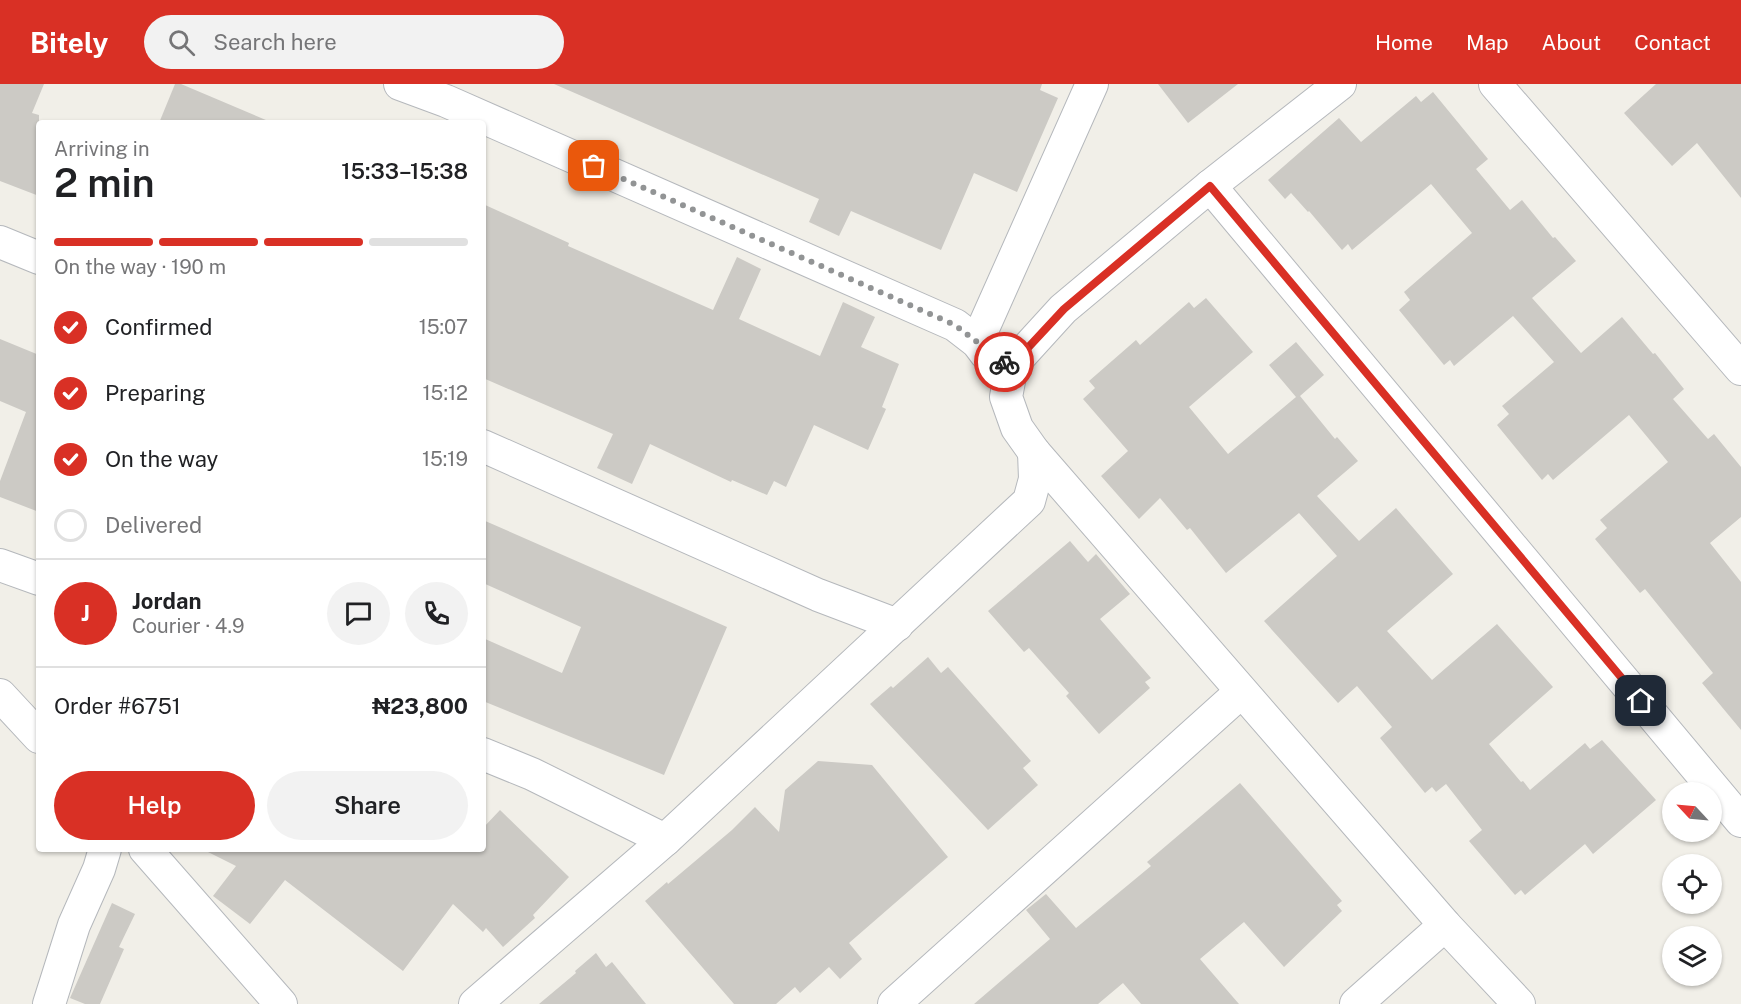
<!DOCTYPE html>
<meta charset="utf-8">
<style>
body{margin:0;font-family:"Public Sans",sans-serif;background:#f2f2f2;color:#202124;height:100vh;display:flex;flex-direction:column;font-size:22px;white-space:nowrap}
*{box-sizing:border-box;margin:0}
p{font-size:20px;color:#757577}
.icon{flex:none;width:33px;height:33px;fill:none;stroke:currentColor;stroke-width:2;stroke-linecap:round;stroke-linejoin:round}
.map{position:relative;flex:1;overflow:hidden}
.sheet{position:absolute;left:36px;top:36px;width:450px;height:732px;display:flex;flex-direction:column;background:#fff;border-radius:6px;box-shadow:0 2px 4px #0004}
.sheet>*{flex:none}
.needle{width:39px;rotate:296deg}
.tools{position:absolute;left:1662px;top:698px;display:grid;gap:12px}
.tools a{display:grid;place-items:center;width:60px;height:60px;border-radius:50%;background:#fff;box-shadow:0 2px 4px #0004;font-size:30px}
.pin{position:absolute;display:grid;place-items:center;width:51px;height:51px;color:#fff;margin:-26px;border-radius:12px;box-shadow:0 3px 9px #0006}
.courier{position:absolute;display:grid;place-items:center;width:60px;height:60px;margin:-30px;border:4px solid #d93025;border-radius:50%;background:#fff;color:#222;box-shadow:0 2px 8px #0007}
.summary em{font-style:normal;font-weight:600}
.summary div{display:flex;flex-direction:column-reverse}
.summary{display:flex;align-items:center;justify-content:space-between;height:102px;padding:0 18px}
h1{font-size:39px;font-weight:600;line-height:45px}
.bar{display:grid;grid-template-columns:repeat(4,1fr);gap:9px 6px;align-content:center;height:72px;padding:0 18px}
.bar i{height:8px;border-radius:4px;background:#e0e0e0}
.bar .active{background:#d93025}
.bar p{grid-column:span 4}
.line{display:flex;align-items:center;gap:15px;padding:0 18px;border-top:2px solid #e0e0e0}
.line div{flex:1}
.round{display:grid;place-items:center;flex:none;width:63px;height:63px;border-radius:32px;background:#f2f2f2}
ol{padding:0 18px;list-style:none}
li{display:flex;align-items:center;gap:18px;height:66px}
li p{margin-inline-start:auto}
li .icon{padding:6px;border-radius:50%;background:#d93025;color:#fff;stroke-width:4}
li:last-child{color:#757577}
li i{width:33px;height:33px;border:3px solid #e0e0e0;border-radius:50%}
.action{display:flex;gap:12px;margin-top:auto;padding:12px 18px}
.action a{flex:1;height:69px;border-radius:36px;background:#d93025;color:#fff;font-size:24px;font-weight:600;line-height:69px;text-align:center}
.action a+a{background:#f2f2f2;color:#202124}
header{display:flex;align-items:center;gap:36px;box-sizing:border-box;height:84px;padding:0 30px;background:#d93025;color:#fff}
header strong{font-size:28px}
nav{display:flex;gap:33px;margin-inline-start:auto;font-size:21px}
.search{width:420px;height:54px;background:#f2f2f2;display:flex;align-items:center;gap:15px;box-sizing:border-box;padding:0 21px;border-radius:33px;color:#757577;font-size:22px}
.map>svg:first-child{display:block}
.building{fill:#cccac5}
.lines{fill:none;stroke-linecap:round;stroke-linejoin:round}
.street-casing{stroke:#b5b8bc;stroke-width:34}
.street{stroke:#fff;stroke-width:32}
.done{stroke:#929495;stroke-width:6;stroke-dasharray:0 10.8}
.route{stroke:#d93025;stroke-width:8}
</style>
<header>
<strong>Bitely</strong>
<div class="search"><svg class="icon" aria-label="search" viewBox="0 0 24 24"><circle cx="10" cy="10" r="6"/><path d="M15 15l6 6"/></svg>Search here</div>
<nav><a>Home</a><a>Map</a><a>About</a><a>Contact</a></nav>
</header>
<div class="map">
<svg width="1741" height="920" viewBox="0 0 1741 920">
<rect width="100%" height="100%" fill="#f1efe8"/>
<!-- building -->
<g class="building">
<path d="M0,0H44L32,29L39,31V112L0,97Z"/>
<path d="M175,0H181L273,39H159Z"/>
<path d="M554,0H1042L1040,6L1058,14L1017,108L974,89L941,166L851,127L839,152L809,138L819,115Z"/>
<path d="M1158,0H1238L1188,39Z"/>
<path d="M1656,0H1741V114L1697,59L1672,82L1624,29Z"/>
<path d="M1433,8L1488,75L1476,85L1510,126L1522,116L1553,154L1555,153L1576,177L1532,214L1581,269L1622,233L1653,270L1655,269L1684,305L1673,315L1708,355L1714,350L1741,383V433L1710,459L1741,498V646L1702,599L1713,589L1645,505L1640,509L1595,455L1607,444L1600,436L1668,378L1629,331L1553,396L1548,390L1542,396L1497,341L1509,330L1502,322L1554,278L1513,232L1454,282L1450,276L1444,281L1399,226L1410,216L1404,208L1472,149L1431,100L1352,166L1348,160L1342,166L1309,127L1308,128L1291,109L1285,115L1268,96L1339,34L1361,58L1416,12L1421,18Z"/>
<path d="M483,120L569,159L568,162L713,226L737,173L761,185L739,235L820,272L843,218L875,233L861,263L899,280L882,323L886,325L868,366L814,341L786,403L774,397L767,411L732,396L731,398L650,360L632,400L597,384L613,350L483,294Z"/>
<path d="M1206,214L1253,268L1189,323L1228,370L1296,313L1269,281L1296,258L1324,291L1300,312L1335,355L1337,353L1358,377L1317,412L1359,457L1396,424L1453,490L1387,547L1432,596L1497,540L1553,603L1489,660L1521,698L1523,697L1530,706L1585,659L1590,665L1602,656L1656,716L1593,770L1585,760L1525,811L1521,806L1515,811L1469,757L1482,746L1446,700L1436,708L1432,703L1425,709L1380,654L1392,643L1357,602L1338,619L1264,537L1337,472L1299,429L1226,489L1190,444L1187,446L1160,414L1139,435L1101,392L1128,367L1083,315L1095,304L1089,297L1136,256L1140,261L1189,218L1194,224Z"/>
<path d="M0,255L39,271V428L0,413V397L26,328L0,317Z"/>
<path d="M483,436L727,543L664,691L483,617V554L562,589L581,543L483,499Z"/>
<path d="M1070,457L1088,478L1096,470L1130,510L1100,535L1151,594L1145,598L1150,604L1099,650L1066,612L1069,609L1029,564L1024,568L988,527Z"/>
<path d="M928,573L941,589L948,583L1031,677L1023,684L1038,701L988,746L870,620L891,602L893,604Z"/>
<path d="M818,677L872,681L948,773L849,859L862,875L840,895L829,883L800,909L795,903L776,920H734L645,817L667,798L668,800L732,746L755,723L779,748L785,706Z"/>
<path d="M1240,699L1342,817L1337,821L1342,827L1284,883L1244,838L1200,875L1239,920H1141L1123,899L1098,920H974L1050,855L1026,826L1046,810L1076,844L1151,782L1147,778Z"/>
<path d="M500,726L569,793L533,831L535,834L503,863L486,844L483,848L453,820L403,887L285,796L250,840L213,812L236,782L202,765H483V744Z"/>
<path d="M112,819L135,830L119,863L124,865L100,920H85L70,914Z"/>
<path d="M596,869L606,883L612,878L646,920H539L576,889L575,887Z"/>
</g>
<g class="lines">
<defs>
<g id="street">
<path d="M400,0L446,17L955,241L977,258L986,270L1012,281"/>
<path d="M1340,0L1210,102L1063,225L1012,281L1006,313L1017,344L1034,368L1445,841L1519,920"/>
<path d="M1495,0L1741,285"/>
<path d="M1210,102L1741,737"/>
<path d="M0,158L39,174"/>
<path d="M977,258L1092,0"/>
<path d="M483,362L818,511L897,541"/>
<path d="M0,481L39,495"/>
<path d="M0,611L39,653"/>
<path d="M483,670L532,690L665,756"/>
<path d="M145,765L281,920"/>
<path d="M49,920L74,841L99,785L105,765"/>
<path d="M475,920L665,756L1029,417L1035,395L1034,368"/>
<path d="M894,920L1241,608"/>
<path d="M1356,920L1445,841"/>
</g>
</defs>
<!-- street casing -->
<use href="#street" class="street-casing"/>
<!-- street -->
<use href="#street" class="street"/>
</g>
<g class="lines">
<!-- done -->
<path class="done" d="M594,82L955,241L977,258L986,270L1004,278"/>
<!-- route -->
<path class="route" d="M1004,278L1012,281L1064,225L1210,102L1641,617"/>
</g>
</svg>
<div class="tools">
<a><svg class="needle" viewBox="-14 -14 28 28"><path d="M0-13l5 13h-10z" fill="#e53935"/><path d="M0 13l5-13h-10z" fill="#757577"/></svg></a>
<a><svg class="icon" aria-label="locate" viewBox="0 0 24 24"><circle cx="12" cy="12" r="6"/><path d="M12 2v4M12 18v4M2 12h4M18 12h4"/></svg></a>
<a><svg class="icon" aria-label="layers" viewBox="0 0 24 24"><path d="M12 4l9 5-9 5-9-5zM3 14l9 5 9-5"/></svg></a>
</div>
<div class="pin" style="left:594px;top:82px;background:#ea580c"><svg class="icon" aria-label="bag" viewBox="0 0 24 24"><path d="M5 8h14l-1 12H6zM9 8a3 3 0 0 1 6 0"/></svg></div>
<div class="pin" style="left:1641px;top:617px;background:#1f2937"><svg class="icon" aria-label="home" viewBox="0 0 24 24"><path d="M3 11l9-7 9 7M6 9v11h12V9"/></svg></div>
<div class="courier" style="left:1004px;top:278px"><svg class="icon" aria-label="bike" viewBox="0 0 24 24"><circle cx="6" cy="16" r="4"/><circle cx="18" cy="16" r="4"/><path d="M6 16l4-8h5l3 8M10 8l3 8H6M13 5h3"/></svg></div>
<section class="sheet">
<div class="summary"><div><h1>2 min</h1><p>Arriving in</p></div><em>15:33–15:38</em></div>
<div class="bar"><i class="active"></i><i class="active"></i><i class="active"></i><i></i><p>On the way · 190 m</p></div>
<ol>
<li><svg class="icon" aria-label="check" viewBox="0 0 24 24"><path d="M5 12l5 5 9-10"/></svg>Confirmed<p>15:07</p></li>
<li><svg class="icon" aria-label="check" viewBox="0 0 24 24"><path d="M5 12l5 5 9-10"/></svg>Preparing<p>15:12</p></li>
<li><svg class="icon" aria-label="check" viewBox="0 0 24 24"><path d="M5 12l5 5 9-10"/></svg>On the way<p>15:19</p></li>
<li><i></i>Delivered</li>
</ol>
<div class="line" style="height:108px"><b class="round" style="background:#d93025;color:#fff">J</b><div><b>Jordan</b><p>Courier · 4.9</p></div><a class="round"><svg class="icon" aria-label="chat" viewBox="0 0 24 24"><path d="M4 5h16v11H9l-5 4z"/></svg></a><a class="round"><svg class="icon" aria-label="phone" viewBox="0 0 24 24"><path d="M5 4h4l2 5-3 2q2 4 5 5l2-3 5 2v4C11 20 4 13 5 4z"/></svg></a></div>
<div class="line" style="height:78px"><div>Order #6751</div><b>₦23,800</b></div>
<div class="action"><a>Help</a><a>Share</a></div>
</section>
</div>
